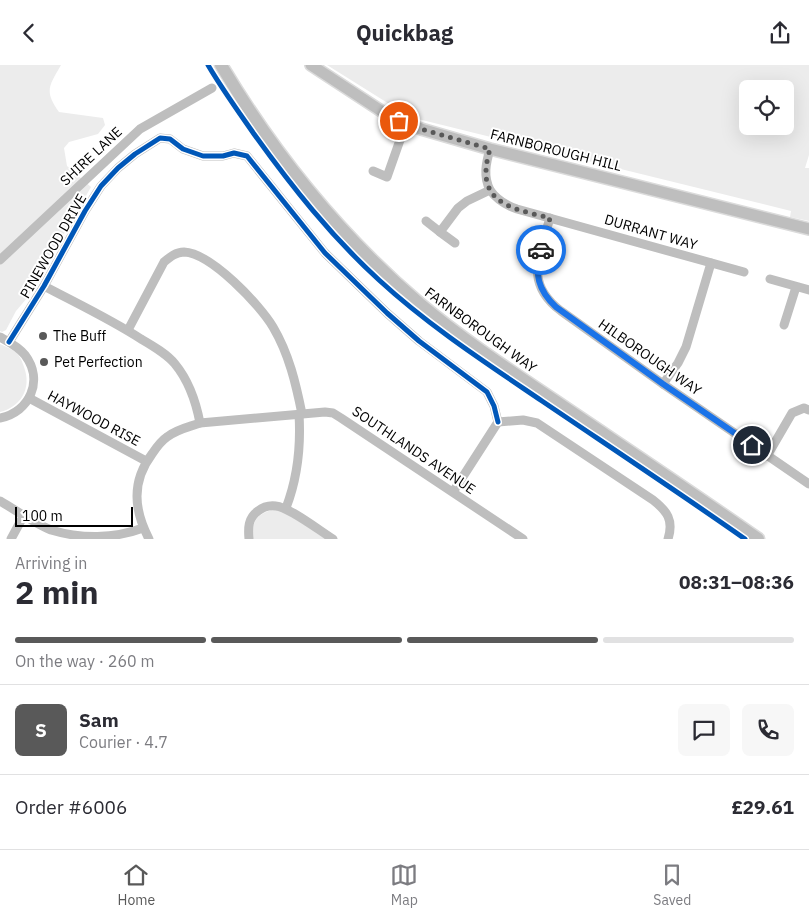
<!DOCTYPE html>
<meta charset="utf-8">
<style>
body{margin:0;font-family:"IBM Plex Sans",sans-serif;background:#f7f7f7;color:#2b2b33;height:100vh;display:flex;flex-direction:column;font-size:19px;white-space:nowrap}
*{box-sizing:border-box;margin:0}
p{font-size:16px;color:#7c7c81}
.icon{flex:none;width:28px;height:28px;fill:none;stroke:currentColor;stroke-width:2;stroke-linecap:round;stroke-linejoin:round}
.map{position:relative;height:474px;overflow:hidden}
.panel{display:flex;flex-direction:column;background:#fff;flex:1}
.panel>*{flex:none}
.fabs{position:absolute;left:739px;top:15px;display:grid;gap:10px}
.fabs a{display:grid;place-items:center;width:55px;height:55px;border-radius:8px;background:#fff;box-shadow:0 5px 20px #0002;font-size:25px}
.scale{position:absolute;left:15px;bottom:12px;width:118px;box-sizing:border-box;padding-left:5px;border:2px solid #000;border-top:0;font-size:14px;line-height:18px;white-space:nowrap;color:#000;-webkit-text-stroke:4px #fff;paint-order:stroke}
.pin{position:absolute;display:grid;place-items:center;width:42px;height:42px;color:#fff;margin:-21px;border:2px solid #fff;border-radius:50%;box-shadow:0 1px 5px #0007}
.courier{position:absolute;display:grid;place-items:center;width:50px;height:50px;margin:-25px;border:4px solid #1a73e8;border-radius:50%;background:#fff;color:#222;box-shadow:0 1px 6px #0007}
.overview em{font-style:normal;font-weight:800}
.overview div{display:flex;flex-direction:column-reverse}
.overview{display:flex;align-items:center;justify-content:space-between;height:85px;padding:0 15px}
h1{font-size:32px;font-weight:800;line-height:38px}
.bar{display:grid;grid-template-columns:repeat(4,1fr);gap:8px 5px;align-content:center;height:60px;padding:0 15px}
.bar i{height:6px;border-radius:4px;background:#e1e1e2}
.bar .current{background:#595959}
.bar p{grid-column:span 4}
.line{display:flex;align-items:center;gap:12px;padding:0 15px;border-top:1px solid #e1e1e2}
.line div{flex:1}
.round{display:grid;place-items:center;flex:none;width:52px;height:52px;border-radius:8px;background:#f7f7f7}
header{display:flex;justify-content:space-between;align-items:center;height:65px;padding:0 15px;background:#fff;font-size:22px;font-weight:800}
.dock{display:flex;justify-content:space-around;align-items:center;height:70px;border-top:1px solid #e1e1e2;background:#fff;font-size:14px;color:#7c7c81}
.dock a{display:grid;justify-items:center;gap:2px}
.dock .current{color:#595959}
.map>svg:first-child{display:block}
.green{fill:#ececec;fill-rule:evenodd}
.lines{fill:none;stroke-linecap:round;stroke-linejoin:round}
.major-casing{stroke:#dbdbdb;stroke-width:14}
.highway-casing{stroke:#dbdbdb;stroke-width:15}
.minor{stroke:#bebebe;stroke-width:9}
.major{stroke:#bebebe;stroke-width:11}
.highway{stroke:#bebebe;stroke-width:12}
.cycleway-casing{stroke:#fff;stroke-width:8}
.cycleway{stroke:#0057b8;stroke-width:5}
.done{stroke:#595959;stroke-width:5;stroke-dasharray:0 9}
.route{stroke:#1a73e8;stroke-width:6}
.poi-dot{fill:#595959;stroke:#fff;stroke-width:2}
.labels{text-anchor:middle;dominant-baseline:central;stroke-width:4;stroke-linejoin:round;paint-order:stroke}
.street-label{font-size:14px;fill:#000;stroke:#fff}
.poi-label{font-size:14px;fill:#000;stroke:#fff;text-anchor:start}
</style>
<header><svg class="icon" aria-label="back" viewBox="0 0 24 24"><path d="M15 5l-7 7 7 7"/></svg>Quickbag<svg class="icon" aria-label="share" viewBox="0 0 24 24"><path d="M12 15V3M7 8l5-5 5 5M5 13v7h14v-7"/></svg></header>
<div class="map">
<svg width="809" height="474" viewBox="0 0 809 474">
<rect width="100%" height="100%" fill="#fff"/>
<!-- green -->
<g class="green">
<path d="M0,0H61C49,21 44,26 59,47L103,53L105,60L98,69L69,77L64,83L67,101L91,122L27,233L16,246L6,265L2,267L0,266Z"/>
<path d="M327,0H809V90L805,103H809V156L790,152L791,146L410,52ZM748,24H785V61H748Z"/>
<path d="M0,279C4,281 10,283 14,286C20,290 22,296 24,302C32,323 21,342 0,347Z"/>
<path d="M276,444L285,446L326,474H253C251,455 258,448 276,444Z"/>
</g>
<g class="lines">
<defs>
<path id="major" d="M311,0L392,53L421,64L490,84L809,164"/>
<path id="highway" d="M221,0C275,91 340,171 420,239C463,275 509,305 555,336C623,382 691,427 758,474"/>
</defs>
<!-- major casing -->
<use href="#major" class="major-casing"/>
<!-- highway casing -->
<use href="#highway" class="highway-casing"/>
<!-- minor -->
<g class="minor">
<path d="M373,106L387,112L406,58"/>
<path d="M490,125C497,135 505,140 517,144L744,207"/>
<path d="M550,153C539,191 524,218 561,246L663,319L809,419"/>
<path d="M426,156L440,167"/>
<path d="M455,178L440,167L458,143L467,136L490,125C483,111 486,98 490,84"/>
<path d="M0,195L140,64L212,23"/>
<path d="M770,214L809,225"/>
<path d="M44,221C76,238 110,254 141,274C153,281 167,289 175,299C189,316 196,337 200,358"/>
<path d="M784,260L796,222"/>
<path d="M128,265L164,197C170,192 176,187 184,187C211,188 260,240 273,262C289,289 296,319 302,349"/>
<path d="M0,272C9,277 19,282 25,290C44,315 30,347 0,353"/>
<path d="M9,277L44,221L85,146L101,121L118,103L135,89L160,73L170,74L183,84L203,91H223L234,88L247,91L325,188L387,248L419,276L487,327L494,341L498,357"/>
<path d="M663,319L678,298L686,282L711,198"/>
<path d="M29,333L146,396"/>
<path d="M498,357L523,355L537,358L653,435C667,446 674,455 668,474"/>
<path d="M767,391L792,348L804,343L809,345"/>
<path d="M453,427L498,357"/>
<path d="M0,436C17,446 34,458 51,465C81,474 114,474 143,463"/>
<path d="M286,443C298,412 301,382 299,349"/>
<path d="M11,474L24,450"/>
<path d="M149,474C134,445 131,417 152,389C156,383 161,376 167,372C177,364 189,362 200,358L325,347L333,348L341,353L523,474"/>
<path d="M249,474C248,463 248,453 258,446C263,442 269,440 276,441C289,442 320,466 333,474"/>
</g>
<!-- major -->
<use href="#major" class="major"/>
<!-- highway -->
<use href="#highway" class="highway"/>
<defs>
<g id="cycleway">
<path d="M208,0C222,24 238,46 254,69C292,122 331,171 379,215C429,261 486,298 542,336C610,382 678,427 745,474"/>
<path d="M9,277L44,221L85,146L101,121L118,103L135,89L160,73L170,74L183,84L203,91H223L234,88L247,91L325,188L387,248L419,276L487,327L494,341L498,357"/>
</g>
</defs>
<!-- cycleway casing -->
<use href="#cycleway" class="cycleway-casing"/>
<!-- cycleway -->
<use href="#cycleway" class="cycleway"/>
</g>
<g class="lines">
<!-- done -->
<path class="done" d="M399,56L421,64L490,84C488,91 486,99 486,107C485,142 524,146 550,153L541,185"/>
<!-- route -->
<path class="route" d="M541,185C534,209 538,225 556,242L663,319L752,380"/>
</g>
<!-- markers -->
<g class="poi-dot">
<circle cx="43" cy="271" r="5"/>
<circle cx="44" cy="297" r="5"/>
</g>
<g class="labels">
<!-- street labels -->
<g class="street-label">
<text transform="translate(556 85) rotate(14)">FARNBOROUGH HILL</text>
<text transform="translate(91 91) rotate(-43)">SHIRE LANE</text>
<text transform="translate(651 167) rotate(16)">DURRANT WAY</text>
<text transform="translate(53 181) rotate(-60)">PINEWOOD DRIVE</text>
<text transform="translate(481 265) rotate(36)">FARNBOROUGH WAY</text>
<text transform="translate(650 292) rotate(35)">HILBOROUGH WAY</text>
<text transform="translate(94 353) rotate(28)">HAYWOOD RISE</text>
<text transform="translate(414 385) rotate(34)">SOUTHLANDS AVENUE</text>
</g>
<!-- poi labels -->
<g class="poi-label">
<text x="53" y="271">The Buff</text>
<text x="54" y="297">Pet Perfection</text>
</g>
</g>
</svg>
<div class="fabs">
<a><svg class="icon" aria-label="locate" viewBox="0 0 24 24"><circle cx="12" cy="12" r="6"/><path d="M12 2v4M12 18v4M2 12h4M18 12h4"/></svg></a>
</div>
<div class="scale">100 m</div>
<div class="pin" style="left:399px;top:56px;background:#ea580c"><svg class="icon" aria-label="bag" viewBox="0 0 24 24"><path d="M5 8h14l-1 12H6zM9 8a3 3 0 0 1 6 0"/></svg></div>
<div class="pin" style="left:752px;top:380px;background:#1f2937"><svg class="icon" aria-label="home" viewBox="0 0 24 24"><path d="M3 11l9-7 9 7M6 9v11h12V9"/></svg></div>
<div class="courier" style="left:541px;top:185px"><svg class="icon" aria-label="car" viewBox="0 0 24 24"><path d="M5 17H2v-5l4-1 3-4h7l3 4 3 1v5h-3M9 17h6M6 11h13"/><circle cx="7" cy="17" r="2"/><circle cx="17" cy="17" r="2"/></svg></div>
</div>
<section class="panel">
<div class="overview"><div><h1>2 min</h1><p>Arriving in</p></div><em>08:31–08:36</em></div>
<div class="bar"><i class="current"></i><i class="current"></i><i class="current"></i><i></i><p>On the way · 260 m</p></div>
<div class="line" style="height:90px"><b class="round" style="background:#595959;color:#fff">S</b><div><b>Sam</b><p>Courier · 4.7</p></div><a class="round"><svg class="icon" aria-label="chat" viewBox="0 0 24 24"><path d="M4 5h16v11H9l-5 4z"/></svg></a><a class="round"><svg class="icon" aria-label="phone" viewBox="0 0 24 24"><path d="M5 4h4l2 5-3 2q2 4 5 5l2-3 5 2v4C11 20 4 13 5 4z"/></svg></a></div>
<div class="line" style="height:65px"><div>Order #6006</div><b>£29.61</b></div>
</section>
<nav class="dock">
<a class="current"><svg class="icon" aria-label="home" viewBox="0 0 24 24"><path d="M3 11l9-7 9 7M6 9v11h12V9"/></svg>Home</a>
<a><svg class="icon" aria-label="map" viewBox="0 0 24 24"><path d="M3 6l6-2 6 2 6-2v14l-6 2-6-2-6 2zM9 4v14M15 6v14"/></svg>Map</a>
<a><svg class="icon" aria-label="saved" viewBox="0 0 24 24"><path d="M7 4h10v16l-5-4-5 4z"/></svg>Saved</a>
</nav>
